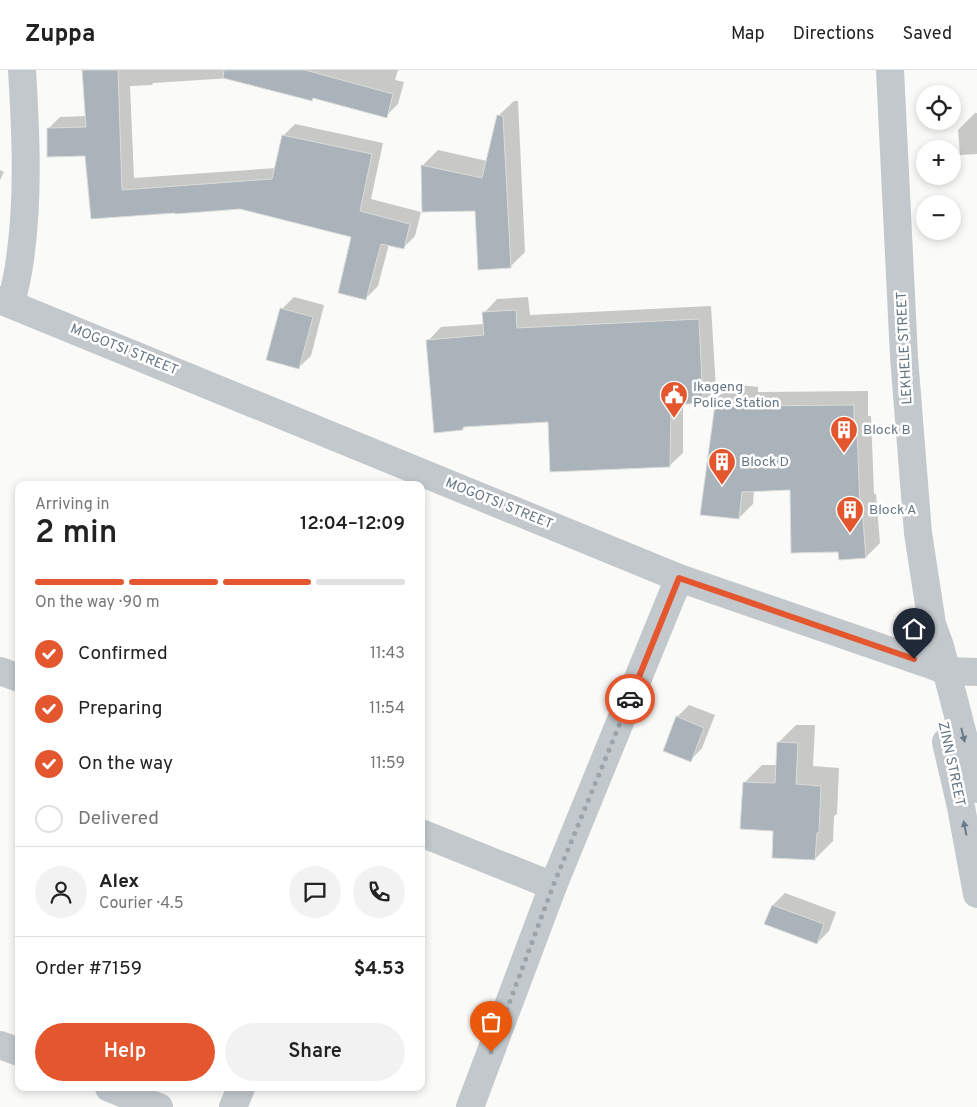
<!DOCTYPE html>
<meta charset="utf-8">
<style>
body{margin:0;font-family:Overpass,sans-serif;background:#f2f2f2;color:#222;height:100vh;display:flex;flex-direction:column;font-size:19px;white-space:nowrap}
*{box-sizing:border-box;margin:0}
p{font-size:16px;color:#767676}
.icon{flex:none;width:28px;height:28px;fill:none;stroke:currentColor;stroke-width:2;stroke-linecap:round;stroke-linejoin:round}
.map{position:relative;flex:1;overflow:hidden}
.panel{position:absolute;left:15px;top:411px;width:410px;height:610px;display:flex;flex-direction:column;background:#fff;border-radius:10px;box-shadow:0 2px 8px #0003}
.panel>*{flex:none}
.controls{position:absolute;left:916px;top:15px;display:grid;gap:10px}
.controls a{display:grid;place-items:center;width:45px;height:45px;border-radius:50%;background:#fff;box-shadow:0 2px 8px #0003;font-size:25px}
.pin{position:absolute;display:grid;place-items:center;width:42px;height:42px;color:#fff;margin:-51px -21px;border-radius:50% 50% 50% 0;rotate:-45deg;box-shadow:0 0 5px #0007}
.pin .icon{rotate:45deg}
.courier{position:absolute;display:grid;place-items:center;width:50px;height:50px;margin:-25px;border:4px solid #e4572e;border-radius:50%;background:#fff;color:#222;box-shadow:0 1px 6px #0007}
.overview em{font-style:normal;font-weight:600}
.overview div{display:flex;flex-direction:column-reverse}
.overview{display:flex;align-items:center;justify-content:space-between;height:85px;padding:0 20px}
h1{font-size:32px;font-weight:600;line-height:38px}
.bar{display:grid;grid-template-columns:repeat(4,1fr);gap:8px 5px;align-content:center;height:60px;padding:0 20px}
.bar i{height:6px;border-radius:4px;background:#e0e0e0}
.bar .on{background:#e4572e}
.bar p{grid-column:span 4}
.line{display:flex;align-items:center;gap:12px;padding:0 20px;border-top:1px solid #e0e0e0}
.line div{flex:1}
.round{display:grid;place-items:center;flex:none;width:52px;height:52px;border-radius:26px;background:#f2f2f2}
ol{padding:0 20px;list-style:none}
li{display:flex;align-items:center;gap:15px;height:55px}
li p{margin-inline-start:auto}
li .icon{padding:5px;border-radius:50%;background:#e4572e;color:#fff;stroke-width:4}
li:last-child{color:#767676}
li i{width:28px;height:28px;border:2px solid #e0e0e0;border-radius:50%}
.button{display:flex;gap:10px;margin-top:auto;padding:10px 20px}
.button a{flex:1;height:58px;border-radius:30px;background:#e4572e;color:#fff;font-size:20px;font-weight:600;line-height:58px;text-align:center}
.button a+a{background:#f2f2f2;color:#222}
header{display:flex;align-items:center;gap:30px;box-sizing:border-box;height:70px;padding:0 25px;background:#fff;border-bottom:1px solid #e0e0e0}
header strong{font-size:24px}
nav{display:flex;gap:28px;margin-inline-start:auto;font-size:18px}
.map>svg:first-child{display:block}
.shadow{fill:#0003}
.building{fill:#aab3b9;stroke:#dcdcda}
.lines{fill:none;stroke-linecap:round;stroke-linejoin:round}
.minor{stroke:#c3c8cc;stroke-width:28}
.oneway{fill:#6a7a87}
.done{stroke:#99a4ac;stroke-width:5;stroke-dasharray:0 9}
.route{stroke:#e4572e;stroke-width:6}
.labels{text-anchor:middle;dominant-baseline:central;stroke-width:5;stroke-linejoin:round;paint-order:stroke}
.street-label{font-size:14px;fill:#657683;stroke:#fff}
.poi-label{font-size:14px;fill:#657683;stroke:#fff;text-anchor:start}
</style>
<header>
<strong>Zuppa</strong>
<nav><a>Map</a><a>Directions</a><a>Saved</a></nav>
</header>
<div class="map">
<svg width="977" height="1037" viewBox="0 0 977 1037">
<rect width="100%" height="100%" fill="#fafaf8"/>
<!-- shadow -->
<g class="shadow">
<path d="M84,0H398L395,10L404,12L398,34L386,46L314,27L231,8L153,13L152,15L130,16L134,108L276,98L283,66L295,54L383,73L371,129L421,142L415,166L403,178L389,174L378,216L366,228L353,166L240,138L176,141L92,148L87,85L48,59L60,47L87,46Z"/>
<path d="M514,31H518L525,182L510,197L477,140L422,96L438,80L487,91L498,46Z"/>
<path d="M975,43H977V84L960,85L958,60Z"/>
<path d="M0,100L4,102L0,110Z"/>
<path d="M294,227L324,235L311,286L298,298L282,239Z"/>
<path d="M528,227L530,245L711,236L716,319L703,332L683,333V383L669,396L549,350L466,356L463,359L428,271L441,257L484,254V243L497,229Z"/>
<path d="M731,314L758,317V322L868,321V346H871L874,424H876L880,473L866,487L840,489L839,481L791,419L754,420L753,434L739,448L717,328Z"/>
<path d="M689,635L715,645L702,678L690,691L677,647Z"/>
<path d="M796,655H815L813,696L839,698L837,744L834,746L833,771L815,789L775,760L744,713L762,695H777L778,673Z"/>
<path d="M785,823L836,842L829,861L817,873L766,854L773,835Z"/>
</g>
<!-- building -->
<g class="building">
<path d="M82,0H118L122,120L272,109L282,65L372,84L360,141L410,154L404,179L381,174L366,230L338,223L351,167L240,139L175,144V143L91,149L85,86L47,87V58L86,57Z"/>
<path d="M224,0H305L393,24L387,48L313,28L312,31L223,8Z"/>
<path d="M497,45L503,46L511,198L478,200L475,141L422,142L421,95L482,108Z"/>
<path d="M280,238L313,247L299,299L266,290Z"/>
<path d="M516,240L517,258L699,249L703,333L671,335L670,397L550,402L548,352L463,357V360L434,363L426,270L484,265L482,242Z"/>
<path d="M716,327L745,331L744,336L854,335V359H857L860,437H862L866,488L839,490L838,482L791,483L790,420L742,422L739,449L700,445Z"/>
<path d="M676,646L704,658L691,692L663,681Z"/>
<path d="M777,672L798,673L796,714L821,716L819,763H817L815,790L772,788L773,761L740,759L743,712L775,713Z"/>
<path d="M772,835L824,854L817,874L764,854Z"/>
</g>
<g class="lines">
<!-- minor -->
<g class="minor">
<path d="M890,0L904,287L918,463L932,554L940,576L977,719"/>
<path d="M0,230L679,508L931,595L946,601L977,602"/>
<path d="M11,234C14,221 17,209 19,196C29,131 26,65 22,0"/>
<path d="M0,601L19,608"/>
<path d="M946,672L961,737L977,824"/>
<path d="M421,763L553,816"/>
<path d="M0,975L19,982"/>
<path d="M109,1018L159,1037"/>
<path d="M233,1037L241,1018"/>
<path d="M470,1037L553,816L679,508"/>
</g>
</g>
<!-- one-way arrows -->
<defs><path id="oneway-solid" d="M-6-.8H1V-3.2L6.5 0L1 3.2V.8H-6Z" transform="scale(1.25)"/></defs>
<g class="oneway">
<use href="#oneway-solid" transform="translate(963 665) rotate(76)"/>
<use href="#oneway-solid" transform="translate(965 758) rotate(-101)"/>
</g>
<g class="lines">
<!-- done -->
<path class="done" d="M491,982L553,816L630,629"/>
<!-- route -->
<path class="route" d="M630,629L679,508L914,589"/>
</g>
<!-- icons -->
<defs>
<symbol id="civic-pin" viewBox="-11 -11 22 30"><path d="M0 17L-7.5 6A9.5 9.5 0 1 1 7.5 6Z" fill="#e4572e" stroke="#fff"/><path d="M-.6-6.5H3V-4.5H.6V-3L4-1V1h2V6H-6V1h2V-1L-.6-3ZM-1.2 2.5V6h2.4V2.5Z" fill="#fff"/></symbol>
<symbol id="building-pin" viewBox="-11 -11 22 30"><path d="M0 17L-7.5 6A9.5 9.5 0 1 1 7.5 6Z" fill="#e4572e" stroke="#fff"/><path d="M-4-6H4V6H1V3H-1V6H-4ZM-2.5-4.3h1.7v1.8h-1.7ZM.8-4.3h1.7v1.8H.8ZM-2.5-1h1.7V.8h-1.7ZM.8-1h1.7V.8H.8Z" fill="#fff"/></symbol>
</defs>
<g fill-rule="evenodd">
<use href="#civic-pin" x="658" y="309" width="32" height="43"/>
<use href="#building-pin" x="828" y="344" width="32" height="43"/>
<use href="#building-pin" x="706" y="376" width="32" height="43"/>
<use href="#building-pin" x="834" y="424" width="32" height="43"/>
</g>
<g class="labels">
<!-- street labels -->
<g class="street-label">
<text transform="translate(905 278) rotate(-93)">LEKHELE STREET</text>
<text transform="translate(124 280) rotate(22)">MOGOTSI STREET</text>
<text transform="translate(499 434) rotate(22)">MOGOTSI STREET</text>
<text transform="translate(951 694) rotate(78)">ZINN STREET</text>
</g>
<!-- poi labels -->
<g class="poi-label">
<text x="693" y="317">Ikageng<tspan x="693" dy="16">Police Station</tspan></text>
<text x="863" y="360">Block B</text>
<text x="741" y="392">Block D</text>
<text x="869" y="440">Block A</text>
</g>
</g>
</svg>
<div class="controls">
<a><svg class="icon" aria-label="locate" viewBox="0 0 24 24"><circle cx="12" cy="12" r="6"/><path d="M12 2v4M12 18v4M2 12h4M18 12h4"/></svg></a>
<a>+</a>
<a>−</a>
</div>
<div class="pin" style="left:491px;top:982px;background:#ea580c"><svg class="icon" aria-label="bag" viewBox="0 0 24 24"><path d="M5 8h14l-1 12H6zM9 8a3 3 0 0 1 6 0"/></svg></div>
<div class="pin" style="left:914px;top:589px;background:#1f2937"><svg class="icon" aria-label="home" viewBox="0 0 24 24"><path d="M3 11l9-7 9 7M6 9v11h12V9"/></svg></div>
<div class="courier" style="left:630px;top:629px"><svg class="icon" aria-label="car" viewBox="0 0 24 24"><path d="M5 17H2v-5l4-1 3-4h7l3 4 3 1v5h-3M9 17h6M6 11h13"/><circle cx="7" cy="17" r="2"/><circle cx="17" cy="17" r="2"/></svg></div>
<section class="panel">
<div class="overview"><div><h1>2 min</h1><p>Arriving in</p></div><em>12:04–12:09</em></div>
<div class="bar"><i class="on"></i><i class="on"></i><i class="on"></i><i></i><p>On the way · 90 m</p></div>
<ol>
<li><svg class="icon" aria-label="check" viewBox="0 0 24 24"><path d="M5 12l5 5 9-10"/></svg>Confirmed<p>11:43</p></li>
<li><svg class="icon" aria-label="check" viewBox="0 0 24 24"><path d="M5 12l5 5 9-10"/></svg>Preparing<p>11:54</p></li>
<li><svg class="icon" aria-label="check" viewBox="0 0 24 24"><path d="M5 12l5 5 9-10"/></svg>On the way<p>11:59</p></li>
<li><i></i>Delivered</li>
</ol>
<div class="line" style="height:90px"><a class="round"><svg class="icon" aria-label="person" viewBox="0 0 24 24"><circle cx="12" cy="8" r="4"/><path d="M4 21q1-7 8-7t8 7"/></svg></a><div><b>Alex</b><p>Courier · 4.5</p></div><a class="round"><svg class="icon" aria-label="chat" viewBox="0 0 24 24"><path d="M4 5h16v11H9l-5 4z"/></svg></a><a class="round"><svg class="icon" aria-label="phone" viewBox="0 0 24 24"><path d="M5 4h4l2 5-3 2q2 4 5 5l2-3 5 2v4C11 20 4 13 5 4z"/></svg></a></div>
<div class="line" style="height:65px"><div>Order #7159</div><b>$4.53</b></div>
<div class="button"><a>Help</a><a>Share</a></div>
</section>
</div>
